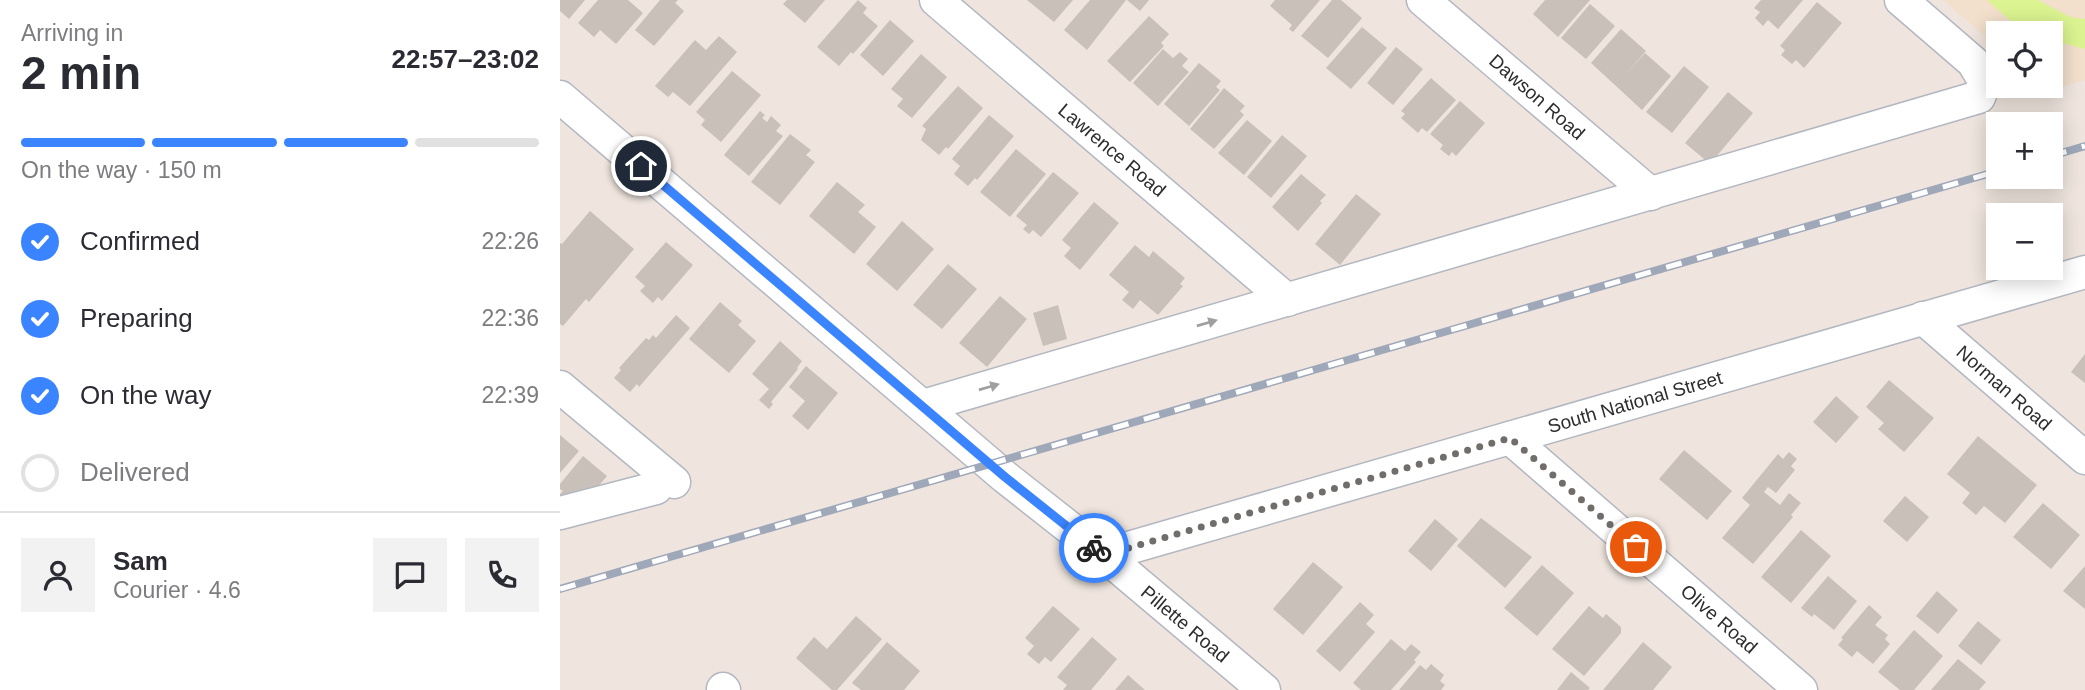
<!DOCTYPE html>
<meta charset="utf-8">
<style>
body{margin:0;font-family:Arial,sans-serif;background:#f2f2f3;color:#2b2b33;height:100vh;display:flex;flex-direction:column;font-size:26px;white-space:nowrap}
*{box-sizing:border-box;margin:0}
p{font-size:23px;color:#7c7c81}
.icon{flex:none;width:38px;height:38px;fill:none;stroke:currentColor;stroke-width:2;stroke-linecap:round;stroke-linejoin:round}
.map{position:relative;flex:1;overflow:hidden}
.sheet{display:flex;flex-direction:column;background:#fff;width:560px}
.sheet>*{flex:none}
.fabs{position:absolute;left:1426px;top:21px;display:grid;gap:14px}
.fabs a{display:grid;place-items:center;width:77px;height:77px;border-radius:0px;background:#fff;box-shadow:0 4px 18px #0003;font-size:35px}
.pin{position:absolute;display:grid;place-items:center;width:60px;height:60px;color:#fff;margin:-30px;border:4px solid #fff;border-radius:50%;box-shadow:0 2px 7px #0007}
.courier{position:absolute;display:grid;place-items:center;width:70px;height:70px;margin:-35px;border:5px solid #3b84ff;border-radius:50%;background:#fff;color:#222;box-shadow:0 2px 9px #0007}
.head em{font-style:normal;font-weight:700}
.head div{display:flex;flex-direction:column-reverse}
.head{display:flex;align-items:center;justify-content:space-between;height:119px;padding:0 21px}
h1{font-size:46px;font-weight:700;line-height:52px}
.bar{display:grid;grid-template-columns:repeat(4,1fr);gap:10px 7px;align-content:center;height:84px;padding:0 21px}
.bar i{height:9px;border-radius:5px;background:#e1e1e2}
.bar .active{background:#3b84ff}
.bar p{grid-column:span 4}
.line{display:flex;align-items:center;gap:18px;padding:0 21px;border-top:2px solid #e1e1e2}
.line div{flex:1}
.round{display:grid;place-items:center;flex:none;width:74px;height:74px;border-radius:0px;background:#f2f2f3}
ol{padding:0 21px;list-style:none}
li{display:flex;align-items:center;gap:21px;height:77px}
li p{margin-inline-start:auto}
li .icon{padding:7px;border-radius:50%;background:#3b84ff;color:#fff;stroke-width:4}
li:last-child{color:#7c7c81}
li i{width:38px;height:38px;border:4px solid #e1e1e2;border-radius:50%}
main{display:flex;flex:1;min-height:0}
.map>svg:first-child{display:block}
.education{fill:#f2dfcc}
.pitch{fill:#dbf390}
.building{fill:#c8c0b9}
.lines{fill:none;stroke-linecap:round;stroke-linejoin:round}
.minor-casing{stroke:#b2b7c1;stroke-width:35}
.minor{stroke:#fff;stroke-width:32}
.rail-casing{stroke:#9fa8b9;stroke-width:8}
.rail{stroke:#fff;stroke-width:5;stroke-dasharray:16;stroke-linecap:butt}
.oneway{fill:#a0a0a0}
.done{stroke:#716d6b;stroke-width:7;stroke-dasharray:0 12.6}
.route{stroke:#3b84ff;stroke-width:9}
.labels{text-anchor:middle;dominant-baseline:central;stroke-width:6;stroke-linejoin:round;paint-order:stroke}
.street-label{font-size:19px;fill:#2d2d2d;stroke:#fff}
</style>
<main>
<section class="sheet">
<div class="head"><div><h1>2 min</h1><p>Arriving in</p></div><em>22:57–23:02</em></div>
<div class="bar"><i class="active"></i><i class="active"></i><i class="active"></i><i></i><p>On the way · 150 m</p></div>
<ol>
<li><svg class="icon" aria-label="check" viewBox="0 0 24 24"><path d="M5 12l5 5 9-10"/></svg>Confirmed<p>22:26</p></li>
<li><svg class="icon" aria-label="check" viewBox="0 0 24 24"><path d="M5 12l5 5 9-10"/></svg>Preparing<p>22:36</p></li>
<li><svg class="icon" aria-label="check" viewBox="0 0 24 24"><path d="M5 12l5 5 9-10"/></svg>On the way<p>22:39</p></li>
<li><i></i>Delivered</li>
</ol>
<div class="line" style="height:126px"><a class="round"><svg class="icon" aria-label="person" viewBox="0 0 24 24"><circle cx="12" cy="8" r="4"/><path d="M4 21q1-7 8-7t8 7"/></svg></a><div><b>Sam</b><p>Courier · 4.6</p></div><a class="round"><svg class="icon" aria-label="chat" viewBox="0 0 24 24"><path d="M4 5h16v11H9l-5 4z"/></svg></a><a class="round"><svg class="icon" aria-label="phone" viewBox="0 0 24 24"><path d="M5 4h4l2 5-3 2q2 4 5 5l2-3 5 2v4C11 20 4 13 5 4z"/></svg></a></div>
</section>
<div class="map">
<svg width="1525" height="690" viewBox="0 0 1525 690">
<rect width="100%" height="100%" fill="#efe5de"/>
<!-- education -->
<path class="education" d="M1383,0H1525V80L1487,91L1481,86H1491V33H1438V48Z"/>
<!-- pitch -->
<path class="pitch" d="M1427,0H1478L1510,17L1525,19V49L1491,40V33H1474L1455,25Z"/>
<!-- building -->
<g class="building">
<path d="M0,0H25L9,19L0,11Z"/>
<path d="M38,0H68L83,13L56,44L40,30L34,37L18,23Z"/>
<path d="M100,0H118L115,3L124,11L94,46L75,30Z"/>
<path d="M227,0H265L245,23L223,4Z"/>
<path d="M298,0L307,8L303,13L318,26L293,54L291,52L279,66L257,47Z"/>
<path d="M467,0H513L494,22Z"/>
<path d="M530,0H566L527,50L504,30Z"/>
<path d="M567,0H589L580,11Z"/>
<path d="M715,0H760L733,32L729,29L732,25L710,6Z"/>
<path d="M772,0H781L802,18L768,58L741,36Z"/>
<path d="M985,0H1030L998,37L973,14Z"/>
<path d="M1201,0H1243L1218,29L1208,20L1203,26L1195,18L1200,12L1194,8Z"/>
<path d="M1257,2L1282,23L1244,68L1236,60L1232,64L1221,55L1225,50L1220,46Z"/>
<path d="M1030,4L1055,26L1026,59L1001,38Z"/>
<path d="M589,16L609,34L601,43L604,46L570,82L547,61Z"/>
<path d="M330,20L354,41L323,76L300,55Z"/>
<path d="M802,27L827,48L791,89L766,68Z"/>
<path d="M1061,29L1086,51L1065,75L1085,53L1111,76L1082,110L1031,63Z"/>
<path d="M159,36L177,52L130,106L113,92L108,97L95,86L135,40L146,50Z"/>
<path d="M836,47L863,69L833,105L807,83Z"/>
<path d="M603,49L613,58L620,52L628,59L622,66L629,72L598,106L573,83Z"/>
<path d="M361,54L387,77L352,118L337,106L343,99L331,89Z"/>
<path d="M639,63L661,81L656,87L660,90L629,126L604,104Z"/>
<path d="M1124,66L1149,87L1112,133L1086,112Z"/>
<path d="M172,71L201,95L161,142L141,125L145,120L136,112Z"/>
<path d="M871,78L896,100L867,132L862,128L858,133L841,118L845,114L841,111Z"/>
<path d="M398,86L423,108L388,149L386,147L379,155L361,140L366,129L362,126Z"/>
<path d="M664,88L685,106L680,111L684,115L654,149L630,129Z"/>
<path d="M1168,92L1193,113L1150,164L1125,143Z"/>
<path d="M900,101L925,123L896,156L892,152L889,156L880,149L883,145L870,134Z"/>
<path d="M200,111L205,115L202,118L207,122L211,116L221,125L216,131L223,136L189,176L164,155Z"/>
<path d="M429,115L454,136L417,180L415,178L408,186L394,174L400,166L392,159Z"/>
<path d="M687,120L712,141L684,175L658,153Z"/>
<path d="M230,134L251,150L246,155L255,162L220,205L191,182Z"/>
<path d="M722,135L747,156L711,198L687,177Z"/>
<path d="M456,149L486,174L450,217L420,192Z"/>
<path d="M493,172L519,193L481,237L473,230L469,234L463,229L467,225L456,216Z"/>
<path d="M741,174L766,195L760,201L762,203L738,231L712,207Z"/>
<path d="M277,182L305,205L298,212L316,227L294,254L249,216Z"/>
<path d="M796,194L821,214L780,265L755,244Z"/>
<path d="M534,202L559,223L520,270L504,256L511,248L502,240Z"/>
<path d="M30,211L74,249L29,302L26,299L3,326L0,324V243L2,244Z"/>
<path d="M342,221L374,249L337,291L306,264Z"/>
<path d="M106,242L133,265L102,301L98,297L93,303L80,291L85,286L75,277Z"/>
<path d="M575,245L589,257L593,251L625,278L620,284L623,286L598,315L580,300L573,309L562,300L569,292L549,275Z"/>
<path d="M388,264L417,289L382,329L353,305Z"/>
<path d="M440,296L467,319L427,367L399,343Z"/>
<path d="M160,302L182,321L178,325L196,341L169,373L129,339Z"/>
<path d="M498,305L507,339L483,346L473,313Z"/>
<path d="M116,315L130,328L79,387L77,384L70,392L54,378L61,370L59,368L86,338L89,340L93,335L96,338Z"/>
<path d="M220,341L242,361L237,368L238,369L211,402L213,404L209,409L199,400L209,389L192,374Z"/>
<path d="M1525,354V383L1511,372Z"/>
<path d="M246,366L278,393L248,430L232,416L245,401L229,387Z"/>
<path d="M1329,380L1374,418L1344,452L1318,429L1324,423L1306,407Z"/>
<path d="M1276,396L1299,417L1276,443L1253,422Z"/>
<path d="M0,435L19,451L0,473Z"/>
<path d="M1418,436L1477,485L1445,523L1424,506L1416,515L1402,503L1410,493L1387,474Z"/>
<path d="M1124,450L1172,491L1147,520L1099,479Z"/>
<path d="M1229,452L1237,459L1231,466L1235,470L1216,493L1208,487L1204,492L1220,505L1229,493L1241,503L1231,515L1233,517L1193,564L1162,538L1190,505L1182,498L1218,454L1223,459Z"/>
<path d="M23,456L47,476L21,507L0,499V494L3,491L0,489V484Z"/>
<path d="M1345,496L1369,517L1347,542L1323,521Z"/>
<path d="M1483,503L1520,535L1491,569L1453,537Z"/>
<path d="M921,518L972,557L945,588L897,546Z"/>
<path d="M875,519L898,539L871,571L848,551Z"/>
<path d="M1241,530L1271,556L1231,603L1201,577Z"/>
<path d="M753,562L783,587L743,635L713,609Z"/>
<path d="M982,565L1014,593L977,636L944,608Z"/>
<path d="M1525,566V609L1503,591Z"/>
<path d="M1268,576L1297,601L1274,630L1254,614L1252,617L1241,608Z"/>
<path d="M1377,591L1398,610L1378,634L1356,616Z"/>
<path d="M800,602L814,615L806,624L815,632L780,672L756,651Z"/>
<path d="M1309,605L1322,617L1315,625L1328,635L1325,639L1330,644L1313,664L1297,651L1292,657L1278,645L1283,639L1281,638Z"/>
<path d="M493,606L520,629L491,662L485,657L479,664L467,654L474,646L465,638Z"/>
<path d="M1029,606L1043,618L1046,614L1061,627V633L1024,676L992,649Z"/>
<path d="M296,616L322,639L277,690H272L236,658L254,637L267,649Z"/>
<path d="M1418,621L1441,640L1421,665L1398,646Z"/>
<path d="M1354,630L1383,656L1354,690H1340L1318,672Z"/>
<path d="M532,637L557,659L531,690H503L507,685L497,677Z"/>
<path d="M831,639L845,651L851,644L861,652L854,660L856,662L831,690H801L793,683Z"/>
<path d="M327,642L360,671L344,690H301L292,683Z"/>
<path d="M1083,642L1112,667L1093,690H1043Z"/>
<path d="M1398,659L1426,682L1419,690H1371Z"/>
<path d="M871,664L884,675L880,681L885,685L881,690H839L860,665L866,670Z"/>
<path d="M1011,672L1030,688L1028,690H997Z"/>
<path d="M568,675L585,690H555Z"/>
</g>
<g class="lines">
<defs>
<g id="minor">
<path d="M376,0L727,300"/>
<path d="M863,0L1091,194"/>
<path d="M0,97L445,477L544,555L704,690"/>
<path d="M1363,318L1525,458"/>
<path d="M0,387L114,482"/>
<path d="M363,406L1419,97L1425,82L1413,62L1341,0"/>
<path d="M950,438L1241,690"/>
<path d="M0,513L96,488"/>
<path d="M544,555L1525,272"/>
<path d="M163,689L164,690"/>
</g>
</defs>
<!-- minor casing -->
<use href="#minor" class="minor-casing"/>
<!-- minor -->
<use href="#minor" class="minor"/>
<defs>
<g id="rail">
<path d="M1491,156L1525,146"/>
<path d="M0,589L1438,171"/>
</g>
</defs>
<!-- rail casing -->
<use href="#rail" class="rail-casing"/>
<!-- rail -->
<use href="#rail" class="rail"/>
</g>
<!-- one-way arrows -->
<defs><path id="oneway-solid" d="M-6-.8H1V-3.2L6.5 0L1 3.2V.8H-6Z" transform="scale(1.75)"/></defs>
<g class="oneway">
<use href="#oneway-solid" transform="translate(647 323) rotate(-16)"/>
<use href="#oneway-solid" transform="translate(429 387) rotate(-16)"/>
</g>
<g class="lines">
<!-- done -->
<path class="done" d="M534,548L544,555L950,438L1076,547"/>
<!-- route -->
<path class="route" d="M81,166L445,477L534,548"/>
</g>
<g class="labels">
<!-- street labels -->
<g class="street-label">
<text transform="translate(977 97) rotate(41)">Dawson Road</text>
<text transform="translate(552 150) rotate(40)">Lawrence Road</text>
<text transform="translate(1444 388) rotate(41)">Norman Road</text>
<text transform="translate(1075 402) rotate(-16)">South National Street</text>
<text transform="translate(1159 619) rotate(41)">Olive Road</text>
<text transform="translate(625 624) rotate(40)">Pillette Road</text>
</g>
</g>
</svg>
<div class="fabs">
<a><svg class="icon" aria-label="locate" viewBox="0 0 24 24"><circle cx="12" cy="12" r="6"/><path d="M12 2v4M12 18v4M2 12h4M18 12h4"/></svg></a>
<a>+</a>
<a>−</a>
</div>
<div class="pin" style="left:1076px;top:547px;background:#ea580c"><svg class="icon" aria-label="bag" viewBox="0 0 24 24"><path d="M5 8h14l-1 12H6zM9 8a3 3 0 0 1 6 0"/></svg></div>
<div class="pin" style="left:81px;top:166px;background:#1f2937"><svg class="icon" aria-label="home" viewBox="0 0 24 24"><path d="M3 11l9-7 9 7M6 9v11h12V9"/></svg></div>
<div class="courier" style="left:534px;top:548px"><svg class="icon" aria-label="bike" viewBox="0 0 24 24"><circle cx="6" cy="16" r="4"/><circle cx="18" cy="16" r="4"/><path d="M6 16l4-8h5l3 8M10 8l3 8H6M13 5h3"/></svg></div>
</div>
</main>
